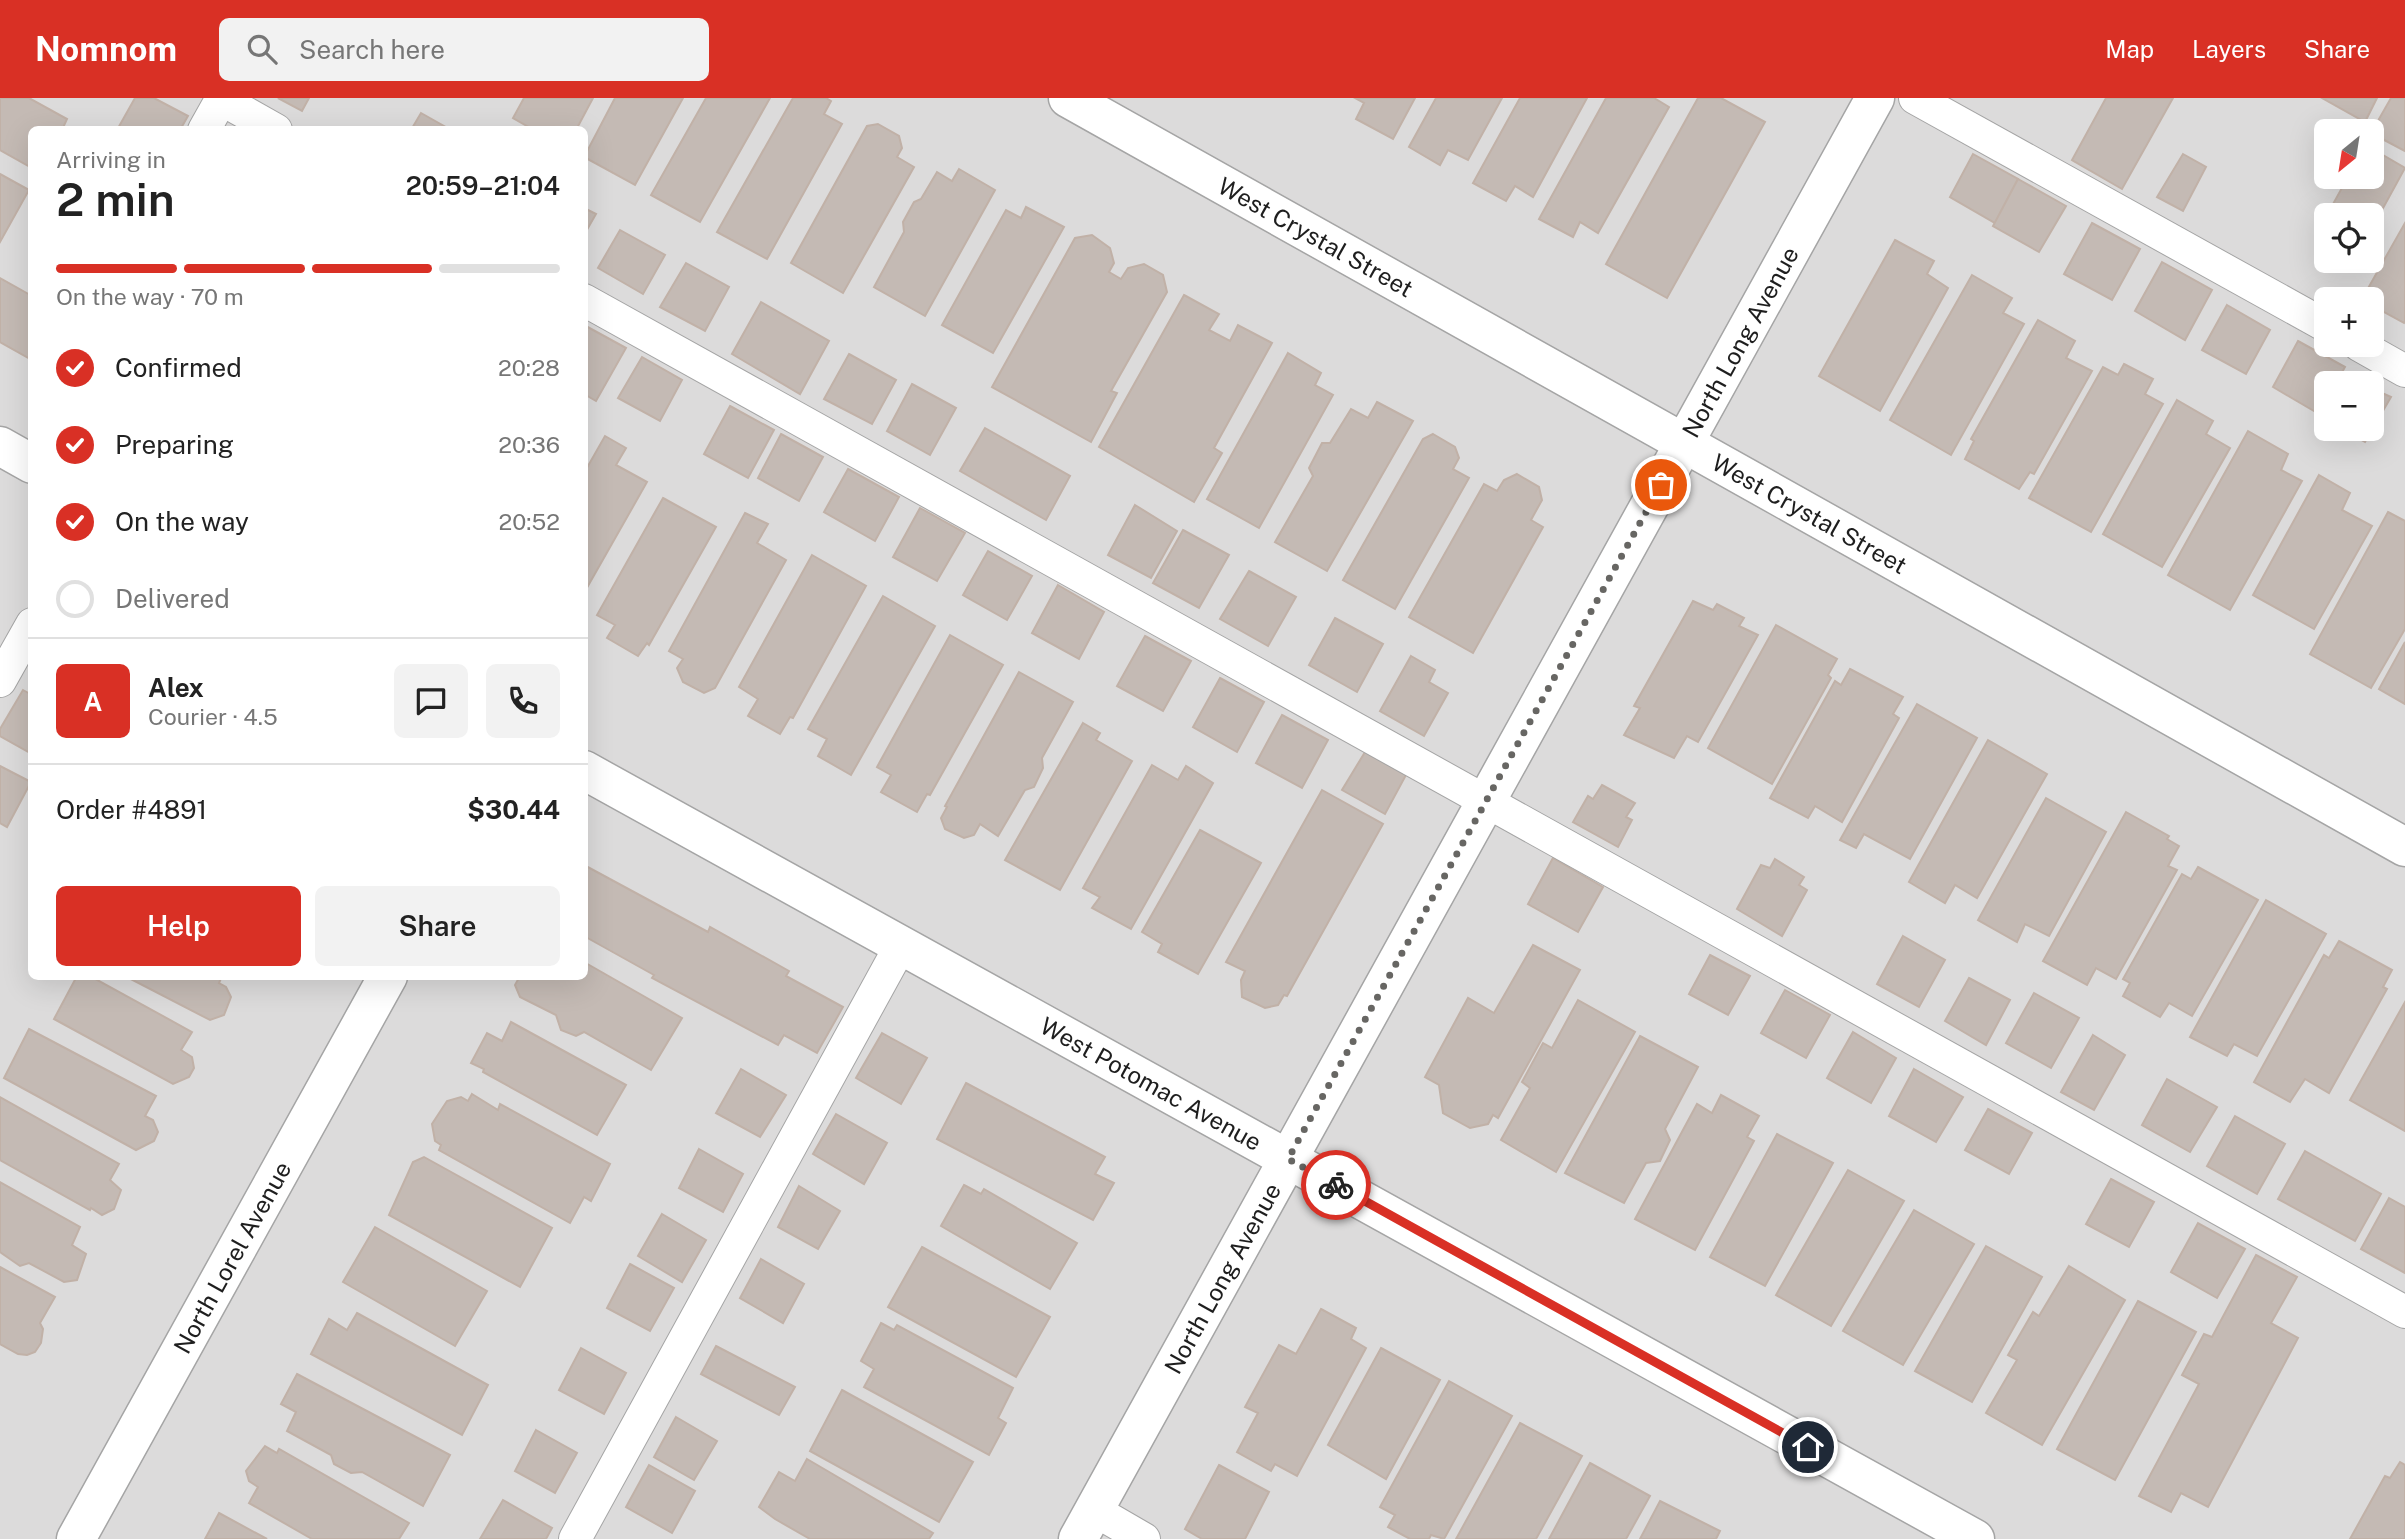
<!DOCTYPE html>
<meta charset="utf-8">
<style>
body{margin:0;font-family:"Public Sans",sans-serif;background:#f2f2f2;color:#222;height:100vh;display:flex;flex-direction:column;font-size:26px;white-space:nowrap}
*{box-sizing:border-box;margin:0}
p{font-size:23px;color:#767676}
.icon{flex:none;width:38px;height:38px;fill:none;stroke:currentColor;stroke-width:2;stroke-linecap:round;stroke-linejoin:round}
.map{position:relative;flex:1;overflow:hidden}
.sheet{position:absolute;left:28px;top:28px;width:560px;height:854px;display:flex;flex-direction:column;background:#fff;border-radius:10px;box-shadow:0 7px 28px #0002}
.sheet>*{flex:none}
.needle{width:46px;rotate:210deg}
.controls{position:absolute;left:2314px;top:21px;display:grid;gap:14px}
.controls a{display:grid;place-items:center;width:70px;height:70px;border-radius:10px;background:#fff;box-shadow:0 7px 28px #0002;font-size:35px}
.pin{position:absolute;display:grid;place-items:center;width:60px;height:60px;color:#fff;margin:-30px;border:4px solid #fff;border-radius:50%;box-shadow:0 2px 7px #0007}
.courier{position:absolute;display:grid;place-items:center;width:70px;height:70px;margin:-35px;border:5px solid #d93025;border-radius:50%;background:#fff;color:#222;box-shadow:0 2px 9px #0007}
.overview em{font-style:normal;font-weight:600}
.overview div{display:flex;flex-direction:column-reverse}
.overview{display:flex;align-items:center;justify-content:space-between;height:119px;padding:0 28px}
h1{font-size:46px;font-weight:600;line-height:52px}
.bar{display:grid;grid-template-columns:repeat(4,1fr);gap:10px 7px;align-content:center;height:84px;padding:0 28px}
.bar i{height:9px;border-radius:5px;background:#e0e0e0}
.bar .selected{background:#d93025}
.bar p{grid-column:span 4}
.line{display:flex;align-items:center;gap:18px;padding:0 28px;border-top:2px solid #e0e0e0}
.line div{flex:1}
.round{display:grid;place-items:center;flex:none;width:74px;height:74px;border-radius:10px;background:#f2f2f2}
ol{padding:0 28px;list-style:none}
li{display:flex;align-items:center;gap:21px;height:77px}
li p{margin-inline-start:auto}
li .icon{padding:7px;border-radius:50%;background:#d93025;color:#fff;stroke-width:4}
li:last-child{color:#767676}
li i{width:38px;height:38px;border:4px solid #e0e0e0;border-radius:50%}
.button{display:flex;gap:14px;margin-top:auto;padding:14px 28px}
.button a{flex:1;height:80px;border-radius:10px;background:#d93025;color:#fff;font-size:28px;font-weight:600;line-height:80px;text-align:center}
.button a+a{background:#f2f2f2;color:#222}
header{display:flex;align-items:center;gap:42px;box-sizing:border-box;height:98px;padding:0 35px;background:#d93025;color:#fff}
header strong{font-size:33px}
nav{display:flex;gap:38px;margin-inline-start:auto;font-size:24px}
.search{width:490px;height:63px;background:#f2f2f2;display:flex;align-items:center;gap:18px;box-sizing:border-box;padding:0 24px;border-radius:10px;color:#767676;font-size:26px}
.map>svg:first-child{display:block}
.residential{fill:#dcdbdb;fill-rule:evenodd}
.building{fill:#c4bab4;stroke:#c1b1a7;stroke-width:2}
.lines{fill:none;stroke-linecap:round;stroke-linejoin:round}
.lane-casing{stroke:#a5a5a5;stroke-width:34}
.street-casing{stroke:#a5a5a5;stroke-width:41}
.lane{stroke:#fff;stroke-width:32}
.street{stroke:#fff;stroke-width:38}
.done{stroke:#676663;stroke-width:7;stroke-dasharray:0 12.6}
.route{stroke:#d93025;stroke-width:9}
.labels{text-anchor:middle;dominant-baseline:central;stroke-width:5;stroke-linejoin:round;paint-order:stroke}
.street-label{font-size:24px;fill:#1e1e1e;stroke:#fff}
</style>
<header>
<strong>Nomnom</strong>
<div class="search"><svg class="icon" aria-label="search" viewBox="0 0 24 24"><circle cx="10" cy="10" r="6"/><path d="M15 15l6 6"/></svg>Search here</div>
<nav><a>Map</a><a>Layers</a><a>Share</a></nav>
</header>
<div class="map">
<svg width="2405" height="1441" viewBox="0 0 2405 1441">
<rect width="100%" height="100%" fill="#efebe4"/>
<!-- residential -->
<path class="residential" d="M0,0H2405V1441H0ZM32,32H584V878H32ZM2326,33H2371V79H2326ZM2326,117H2371V163H2326ZM2326,201H2371V247H2326ZM2326,285H2371V331H2326Z"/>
<!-- building -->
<g class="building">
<path d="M0,0H29L67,21L62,32H32V70L0,52Z"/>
<path d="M135,0H154L188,18L180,32H117Z"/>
<path d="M278,0H309L302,13Z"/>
<path d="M524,0H593L576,32H534L513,20Z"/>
<path d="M615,0H683L635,87L584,59Z"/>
<path d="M706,0H770L700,124L651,97Z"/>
<path d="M793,0H826L831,3L824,16L842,26L767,161L717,134Z"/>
<path d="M1355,0H1415L1393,41L1356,21L1364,5Z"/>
<path d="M1436,0H1502L1468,62L1448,52L1440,67L1409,49Z"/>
<path d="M1520,0H1587L1533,99L1515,88L1506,103L1473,85Z"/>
<path d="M1606,0H1654L1669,9L1598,135L1580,124L1573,139L1539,121Z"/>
<path d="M1698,0H1721L1765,24L1667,200L1606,166Z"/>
<path d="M2106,0H2173L2122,91L2072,62Z"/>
<path d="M2322,0H2377L2365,24Z"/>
<path d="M2391,0H2405V53L2371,35Z"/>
<path d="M421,15L451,32H411Z"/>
<path d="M878,26L899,38L902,50L897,59L914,69L843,195L791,165L867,28Z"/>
<path d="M2371,50L2405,70L2371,132V117H2327L2348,79H2371Z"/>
<path d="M1973,56L2018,81L1995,125L1950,99Z"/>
<path d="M2183,56L2206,69L2183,113L2157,99Z"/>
<path d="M959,71L995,92L925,218L874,189L904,134L903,124L914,104L921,101L937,74L952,83Z"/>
<path d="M0,76L29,92L0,144Z"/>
<path d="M2018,81L2066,108L2039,154L1993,128Z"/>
<path d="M1026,109L1064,129L993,255L942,227L1006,112L1021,120Z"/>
<path d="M584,110L596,116L584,137Z"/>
<path d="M2326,119V140L2317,135Z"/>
<path d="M2092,125L2140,151L2112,202L2064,176Z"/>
<path d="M2405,125V223L2404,225L2371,207V201H2362Z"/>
<path d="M620,132L665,157L643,196L598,170Z"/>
<path d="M1092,137L1110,150L1114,165L1109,174L1121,181L1128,170L1144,166L1163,177L1167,194L1111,293L1117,295L1091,344L992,289L1075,140Z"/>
<path d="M1895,142L1934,163L1927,176L1948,190L1880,313L1819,278Z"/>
<path d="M2162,164L2212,192L2185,242L2135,213Z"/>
<path d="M686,165L729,189L705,233L660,209Z"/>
<path d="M1972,177L2012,200L2003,215L2024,226L1951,357L1890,322Z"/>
<path d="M0,180L32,198V262L0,244Z"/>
<path d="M1184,197L1219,216L1209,232L1230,243L1238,227L1272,245L1214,350L1222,355L1194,404L1099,349Z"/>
<path d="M761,204L829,243L800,296L732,256Z"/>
<path d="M2227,207L2270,232L2246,276L2202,252Z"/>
<path d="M2038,222L2075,243L2066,260L2092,273L2034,376L2030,374L2019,391L1965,361L1974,343L1971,341Z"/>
<path d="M584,227L626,250L596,303L584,296Z"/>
<path d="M2298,243L2345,269L2336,285H2326V304L2319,316L2273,289Z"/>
<path d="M1288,255L1321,275L1315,287L1333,297L1259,430L1207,401Z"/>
<path d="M849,256L896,282L872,326L824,301Z"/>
<path d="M642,259L682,282L660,323L618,300Z"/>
<path d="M2124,266L2153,281L2145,296L2163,306L2091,434L2029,400L2103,269L2118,277Z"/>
<path d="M912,286L956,310L930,357L887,333Z"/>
<path d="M2371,290L2391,299L2365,344L2343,332L2371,331Z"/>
<path d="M2177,302L2213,323L2206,336L2230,350L2162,469L2103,436Z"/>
<path d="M1377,304L1413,323L1327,473L1275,444L1313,378L1309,370L1322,345H1330L1351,311L1368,320Z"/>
<path d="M730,308L774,332L748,380L704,356Z"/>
<path d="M985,330L1070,378L1046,422L960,373Z"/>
<path d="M2248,333L2288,356L2281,372L2302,383L2230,512L2168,477Z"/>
<path d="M781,336L823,359L799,403L758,380Z"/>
<path d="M1433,336L1455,349L1459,360L1453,371L1469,380L1395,511L1343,482L1423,341Z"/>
<path d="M605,338L626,350L616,367L647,384L584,495V375Z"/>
<path d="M848,371L899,399L875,443L824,414Z"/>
<path d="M1517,376L1539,389L1542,402L1531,422L1543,429L1473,555L1409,519L1484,386L1497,393L1504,382Z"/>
<path d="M2319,377L2350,395L2342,412L2372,428L2314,531L2253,497Z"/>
<path d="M663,400L716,429L649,547L647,545L638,558L607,540L615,527L597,517Z"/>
<path d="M1135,407L1177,433L1151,480L1108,457Z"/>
<path d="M920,410L965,435L937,483L893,459Z"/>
<path d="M2388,414L2405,423V531L2371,590L2310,556Z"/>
<path d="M745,415L768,426L757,445L786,462L715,590L704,595L683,584L677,570L683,561L669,553Z"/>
<path d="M1183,432L1229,457L1199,510L1153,485Z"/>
<path d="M988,453L1032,478L1007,522L963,497Z"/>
<path d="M812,457L866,488L793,620L790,619L780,636L748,618L758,601L739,589Z"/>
<path d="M1249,473L1296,499L1268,548L1220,521Z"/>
<path d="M1058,487L1104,514L1079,561L1032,535Z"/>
<path d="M883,498L935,528L851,677L818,658L827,641L808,631Z"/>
<path d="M1693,503L1713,512L1717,506L1744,520L1739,528L1758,537L1698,644L1687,638L1674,660L1624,637L1640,610L1634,608Z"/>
<path d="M1335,520L1383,546L1357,594L1309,567Z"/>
<path d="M1776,527L1837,561L1828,577L1831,580L1772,686L1708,650Z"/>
<path d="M950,537L1003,567L930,697L927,696L917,714L881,694L891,677L877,669Z"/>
<path d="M1145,538L1191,563L1163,613L1117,588Z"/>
<path d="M2405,544V606L2379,591Z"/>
<path d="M1411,558L1435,572L1429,584L1448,595L1424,638L1380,613Z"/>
<path d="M1850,571L1903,599L1893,616L1899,620L1842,724L1815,708L1808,720L1770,700L1835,583L1841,587Z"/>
<path d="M1019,574L1073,604L1042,660L1043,670L1034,689L1025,692L998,738L980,726L974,737L964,740L945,731L941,720L947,709L945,708Z"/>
<path d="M1220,580L1264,604L1237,654L1193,629Z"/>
<path d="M23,592L32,597V656L0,638V631Z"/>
<path d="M1917,606L1977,640L1910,761L1864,736L1856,750L1840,742Z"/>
<path d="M1282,617L1328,642L1302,690L1256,665Z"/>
<path d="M1083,625L1100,635L1096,642L1132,663L1060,792L1005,762Z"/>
<path d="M1988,642L2047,676L1977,800L1955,787L1945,805L1909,784Z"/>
<path d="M1365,654L1406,677L1385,716L1342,692Z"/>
<path d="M1152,667L1178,682L1186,668L1213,685L1131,831L1092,810L1100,799L1083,790Z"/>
<path d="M0,668L31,684L7,729L0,725Z"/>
<path d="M1602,687L1635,705L1626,719L1632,722L1618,749L1573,724L1588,698L1593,701Z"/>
<path d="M1322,692L1383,726L1287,898L1284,897L1278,907L1265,910L1242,899L1241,882L1245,873L1226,864Z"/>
<path d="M2046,700L2106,734L2049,838L2025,826L2017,844L1978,822Z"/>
<path d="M2126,714L2169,738L2167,741L2179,748L2168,768L2177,772L2116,881L2096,870L2087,887L2043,863Z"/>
<path d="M1200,732L1261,765L1198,876L1158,854L1162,846L1142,834Z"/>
<path d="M1553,760L1603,789L1578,834L1528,806Z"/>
<path d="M1775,761L1804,779L1799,787L1807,792L1782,838L1737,811L1761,767L1770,770Z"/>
<path d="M584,767L708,834L710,829L789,873L786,878L843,909L817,955L784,937L778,947L652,880L654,877L584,838Z"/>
<path d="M2198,769L2258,802L2192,918L2169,905L2160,919L2123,898L2130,885L2123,881L2182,776L2191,781Z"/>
<path d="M2266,802L2326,836L2257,958L2234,946L2227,958L2190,939Z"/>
<path d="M1903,838L1945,862L1919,909L1877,886Z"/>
<path d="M2339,843L2392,872L2383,889L2387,891L2329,995L2305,981L2290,1004L2254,984L2324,857L2329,860Z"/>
<path d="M1533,847L1580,872L1498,1020L1493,1017L1488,1026L1470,1030L1443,1015L1439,987L1425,979L1468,900L1494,915Z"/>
<path d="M1710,857L1750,878L1728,917L1689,896Z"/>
<path d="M584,864L682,920L651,972L584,934L576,938L561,932L556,917L520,899L515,887L520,878H584Z"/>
<path d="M77,878H90L192,934L181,952L192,959L194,970L189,979L173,986L54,921Z"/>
<path d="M125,878H222L219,885L226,889L231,899L224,917L210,922Z"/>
<path d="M1969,880L2010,902L1986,947L1945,923Z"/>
<path d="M1785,892L1830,917L1806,960L1761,935Z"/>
<path d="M2034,895L2079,920L2051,970L2006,945Z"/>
<path d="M1578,902L1635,934L1556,1074L1501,1042L1530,990L1522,984L1543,945L1552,950Z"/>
<path d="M2405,904V1033L2350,1002Z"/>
<path d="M511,924L626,987L597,1037L483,974L484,971L471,965L487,935L502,943Z"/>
<path d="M29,931L156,998L145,1018L153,1022L158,1034L154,1043L136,1052L4,980Z"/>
<path d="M1853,934L1896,960L1871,1005L1827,980Z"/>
<path d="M882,935L927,960L901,1006L856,980Z"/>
<path d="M2093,937L2125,957L2094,1012L2061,994Z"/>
<path d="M1640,938L1698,969L1665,1031L1670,1042L1660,1063L1646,1065L1624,1105L1565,1075Z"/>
<path d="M741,971L786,997L760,1039L716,1015Z"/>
<path d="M1914,971L1963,999L1936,1044L1889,1018Z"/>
<path d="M2167,981L2217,1009L2190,1054L2142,1027Z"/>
<path d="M966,985L1105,1059L1095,1076L1114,1085L1093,1122L937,1041Z"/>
<path d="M472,996L498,1012L500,1006L610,1066L591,1103L584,1099L570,1125L439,1052L441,1047L435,1043L432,1026L447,1003L461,999L468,1003Z"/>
<path d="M1721,997L1759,1018L1747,1039L1754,1043L1695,1152L1635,1121L1697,1006L1712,1015Z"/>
<path d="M0,999L119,1066L110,1082L121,1092L114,1111L102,1117L91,1110L90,1112L0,1062Z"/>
<path d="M1988,1011L2032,1035L2009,1076L1965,1052Z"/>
<path d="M836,1016L887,1045L864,1086L813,1056Z"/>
<path d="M2235,1018L2285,1046L2257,1096L2207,1068Z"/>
<path d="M1777,1036L1833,1065L1765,1188L1710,1159Z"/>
<path d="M699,1051L743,1076L723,1114L679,1090Z"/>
<path d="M2305,1053L2381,1096L2355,1143L2278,1101Z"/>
<path d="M424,1059L552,1130L520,1189L389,1117L413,1064Z"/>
<path d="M1848,1072L1904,1103L1831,1228L1776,1197Z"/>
<path d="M2111,1081L2154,1104L2129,1149L2086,1126Z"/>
<path d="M0,1084L80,1129L72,1147L86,1156L77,1182L64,1184L29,1165L20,1168L0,1154Z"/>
<path d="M964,1087L981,1096L984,1091L1077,1145L1050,1191L941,1128Z"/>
<path d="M799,1088L840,1113L818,1151L778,1129Z"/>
<path d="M2389,1100L2405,1109V1175L2361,1151Z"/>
<path d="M1914,1112L1974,1146L1903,1267L1843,1233Z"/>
<path d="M662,1116L706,1142L682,1184L638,1158Z"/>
<path d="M2198,1125L2245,1151L2217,1200L2171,1174Z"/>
<path d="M375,1129L487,1193L455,1248L343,1184Z"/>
<path d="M1986,1148L2042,1179L1972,1304L1915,1273Z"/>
<path d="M922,1149L1050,1219L1016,1279L888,1209Z"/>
<path d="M2256,1157L2297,1179L2271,1225L2298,1240L2208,1409L2181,1395L2171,1414L2139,1398L2199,1286L2182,1277L2204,1236L2212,1239Z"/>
<path d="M761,1161L804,1186L783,1225L740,1200Z"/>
<path d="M630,1166L674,1190L650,1233L607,1210Z"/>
<path d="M2069,1168L2125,1202L2042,1347L1986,1315L2017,1262L2008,1257L2033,1214L2039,1218Z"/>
<path d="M0,1169L55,1199L40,1225L43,1231L41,1245L35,1254L27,1257L18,1256L0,1246Z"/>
<path d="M2138,1203L2196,1234L2115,1382L2057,1351Z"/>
<path d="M1321,1211L1356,1230L1351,1241L1366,1250L1297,1378L1275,1366L1271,1373L1237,1354L1258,1315L1245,1309L1279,1247L1296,1256Z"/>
<path d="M357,1215L488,1287L462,1337L311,1256L329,1221L347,1232Z"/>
<path d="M881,1225L894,1232L897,1227L1013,1290L998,1320L1006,1325L989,1357L864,1289L874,1271L861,1263Z"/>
<path d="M716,1248L795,1289L779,1317L701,1276Z"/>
<path d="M581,1250L626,1275L604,1316L559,1292Z"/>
<path d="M1381,1250L1440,1282L1386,1381L1328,1347Z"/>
<path d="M297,1276L450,1357L423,1408L362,1374L351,1375L334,1366L331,1357L287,1333L296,1314L281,1306Z"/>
<path d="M1449,1283L1512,1318L1444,1441L1431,1437L1429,1441H1410L1388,1429L1395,1417L1380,1409Z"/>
<path d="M842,1292L973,1364L939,1424L810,1353Z"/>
<path d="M676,1319L717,1343L694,1382L654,1359Z"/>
<path d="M1520,1325L1582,1358L1536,1441H1456Z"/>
<path d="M536,1332L577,1355L555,1395L515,1373Z"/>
<path d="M265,1348L277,1355L279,1351L409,1425L399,1441H312L249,1405L258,1389L249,1383L246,1373Z"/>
<path d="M807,1361L933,1435L929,1441H810L775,1421L759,1409L779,1374L795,1383Z"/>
<path d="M2400,1364L2405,1367V1441H2350L2385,1378L2390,1380Z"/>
<path d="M1590,1365L1650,1398L1626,1441H1549Z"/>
<path d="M649,1367L695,1393L672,1435L626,1409Z"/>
<path d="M1219,1367L1269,1394L1245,1441H1202L1185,1431Z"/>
<path d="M503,1402L552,1430L546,1441H480Z"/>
<path d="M1660,1403L1720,1433L1716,1441H1640Z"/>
<path d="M219,1415L267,1441H205Z"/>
</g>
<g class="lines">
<defs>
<g id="lane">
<path d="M1915,0L2326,228"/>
<path d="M221,1L276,32"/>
<path d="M204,32L222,0"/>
<path d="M584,202L2405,1214"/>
<path d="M2359,247L2405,273"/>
<path d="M0,583L32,526"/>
<path d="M1094,1412L1144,1441"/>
<path d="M575,1441L901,847"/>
</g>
<g id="street">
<path id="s1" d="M1068,0L2405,749"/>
<path d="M0,348L32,366"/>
<path id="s2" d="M584,672L1975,1441"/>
<path id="s3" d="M76,1441L388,878"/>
<path id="s4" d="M1078,1441L1875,0"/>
</g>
</defs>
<!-- lane casing -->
<use href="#lane" class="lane-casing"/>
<!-- street casing -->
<use href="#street" class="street-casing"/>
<!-- lane -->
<use href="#lane" class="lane"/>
<!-- street -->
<use href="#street" class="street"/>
</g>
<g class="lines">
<!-- done -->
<path class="done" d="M1336,1087L1288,1061L1661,387"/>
<!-- route -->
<path class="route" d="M1336,1087L1808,1349"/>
</g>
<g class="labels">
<!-- street labels -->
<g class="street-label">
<text stroke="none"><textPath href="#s1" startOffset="284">West Crystal Street</textPath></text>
<text stroke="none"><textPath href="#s4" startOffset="1368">North Long Avenue</textPath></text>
<text stroke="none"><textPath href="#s1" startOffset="850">West Crystal Street</textPath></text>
<text stroke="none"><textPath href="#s2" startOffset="648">West Potomac Avenue</textPath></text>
<text stroke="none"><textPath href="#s3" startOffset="322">North Lorel Avenue</textPath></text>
<text stroke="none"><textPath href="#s4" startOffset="298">North Long Avenue</textPath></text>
</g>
</g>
</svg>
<div class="controls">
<a><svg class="needle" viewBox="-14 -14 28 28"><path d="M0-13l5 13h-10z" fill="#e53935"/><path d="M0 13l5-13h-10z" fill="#767676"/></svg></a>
<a><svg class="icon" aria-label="locate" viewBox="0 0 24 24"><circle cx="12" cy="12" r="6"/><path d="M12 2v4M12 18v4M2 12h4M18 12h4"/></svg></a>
<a>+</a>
<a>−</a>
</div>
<div class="pin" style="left:1661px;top:387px;background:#ea580c"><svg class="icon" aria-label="bag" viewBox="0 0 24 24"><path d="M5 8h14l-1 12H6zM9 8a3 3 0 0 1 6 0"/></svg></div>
<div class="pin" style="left:1808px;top:1349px;background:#1f2937"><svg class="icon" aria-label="home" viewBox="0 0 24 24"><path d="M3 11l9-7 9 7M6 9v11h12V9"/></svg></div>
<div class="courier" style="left:1336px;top:1087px"><svg class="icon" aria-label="bike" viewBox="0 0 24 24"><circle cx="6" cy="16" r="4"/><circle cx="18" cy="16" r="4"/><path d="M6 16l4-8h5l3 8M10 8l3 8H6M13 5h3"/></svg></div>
<section class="sheet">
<div class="overview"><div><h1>2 min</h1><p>Arriving in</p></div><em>20:59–21:04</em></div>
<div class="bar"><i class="selected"></i><i class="selected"></i><i class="selected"></i><i></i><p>On the way · 70 m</p></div>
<ol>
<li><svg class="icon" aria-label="check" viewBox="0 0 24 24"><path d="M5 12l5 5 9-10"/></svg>Confirmed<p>20:28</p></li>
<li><svg class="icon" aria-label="check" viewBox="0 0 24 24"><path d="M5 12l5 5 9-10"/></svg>Preparing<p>20:36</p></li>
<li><svg class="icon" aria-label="check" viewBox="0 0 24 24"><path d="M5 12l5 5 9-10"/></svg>On the way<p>20:52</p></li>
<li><i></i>Delivered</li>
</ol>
<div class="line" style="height:126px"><b class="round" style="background:#d93025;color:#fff">A</b><div><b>Alex</b><p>Courier · 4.5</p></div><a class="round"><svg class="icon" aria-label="chat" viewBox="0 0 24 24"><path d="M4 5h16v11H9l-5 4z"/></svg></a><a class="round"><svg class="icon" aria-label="phone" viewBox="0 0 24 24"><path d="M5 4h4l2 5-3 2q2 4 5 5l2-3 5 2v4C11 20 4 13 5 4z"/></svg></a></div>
<div class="line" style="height:91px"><div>Order #4891</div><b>$30.44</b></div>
<div class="button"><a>Help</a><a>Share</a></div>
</section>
</div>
